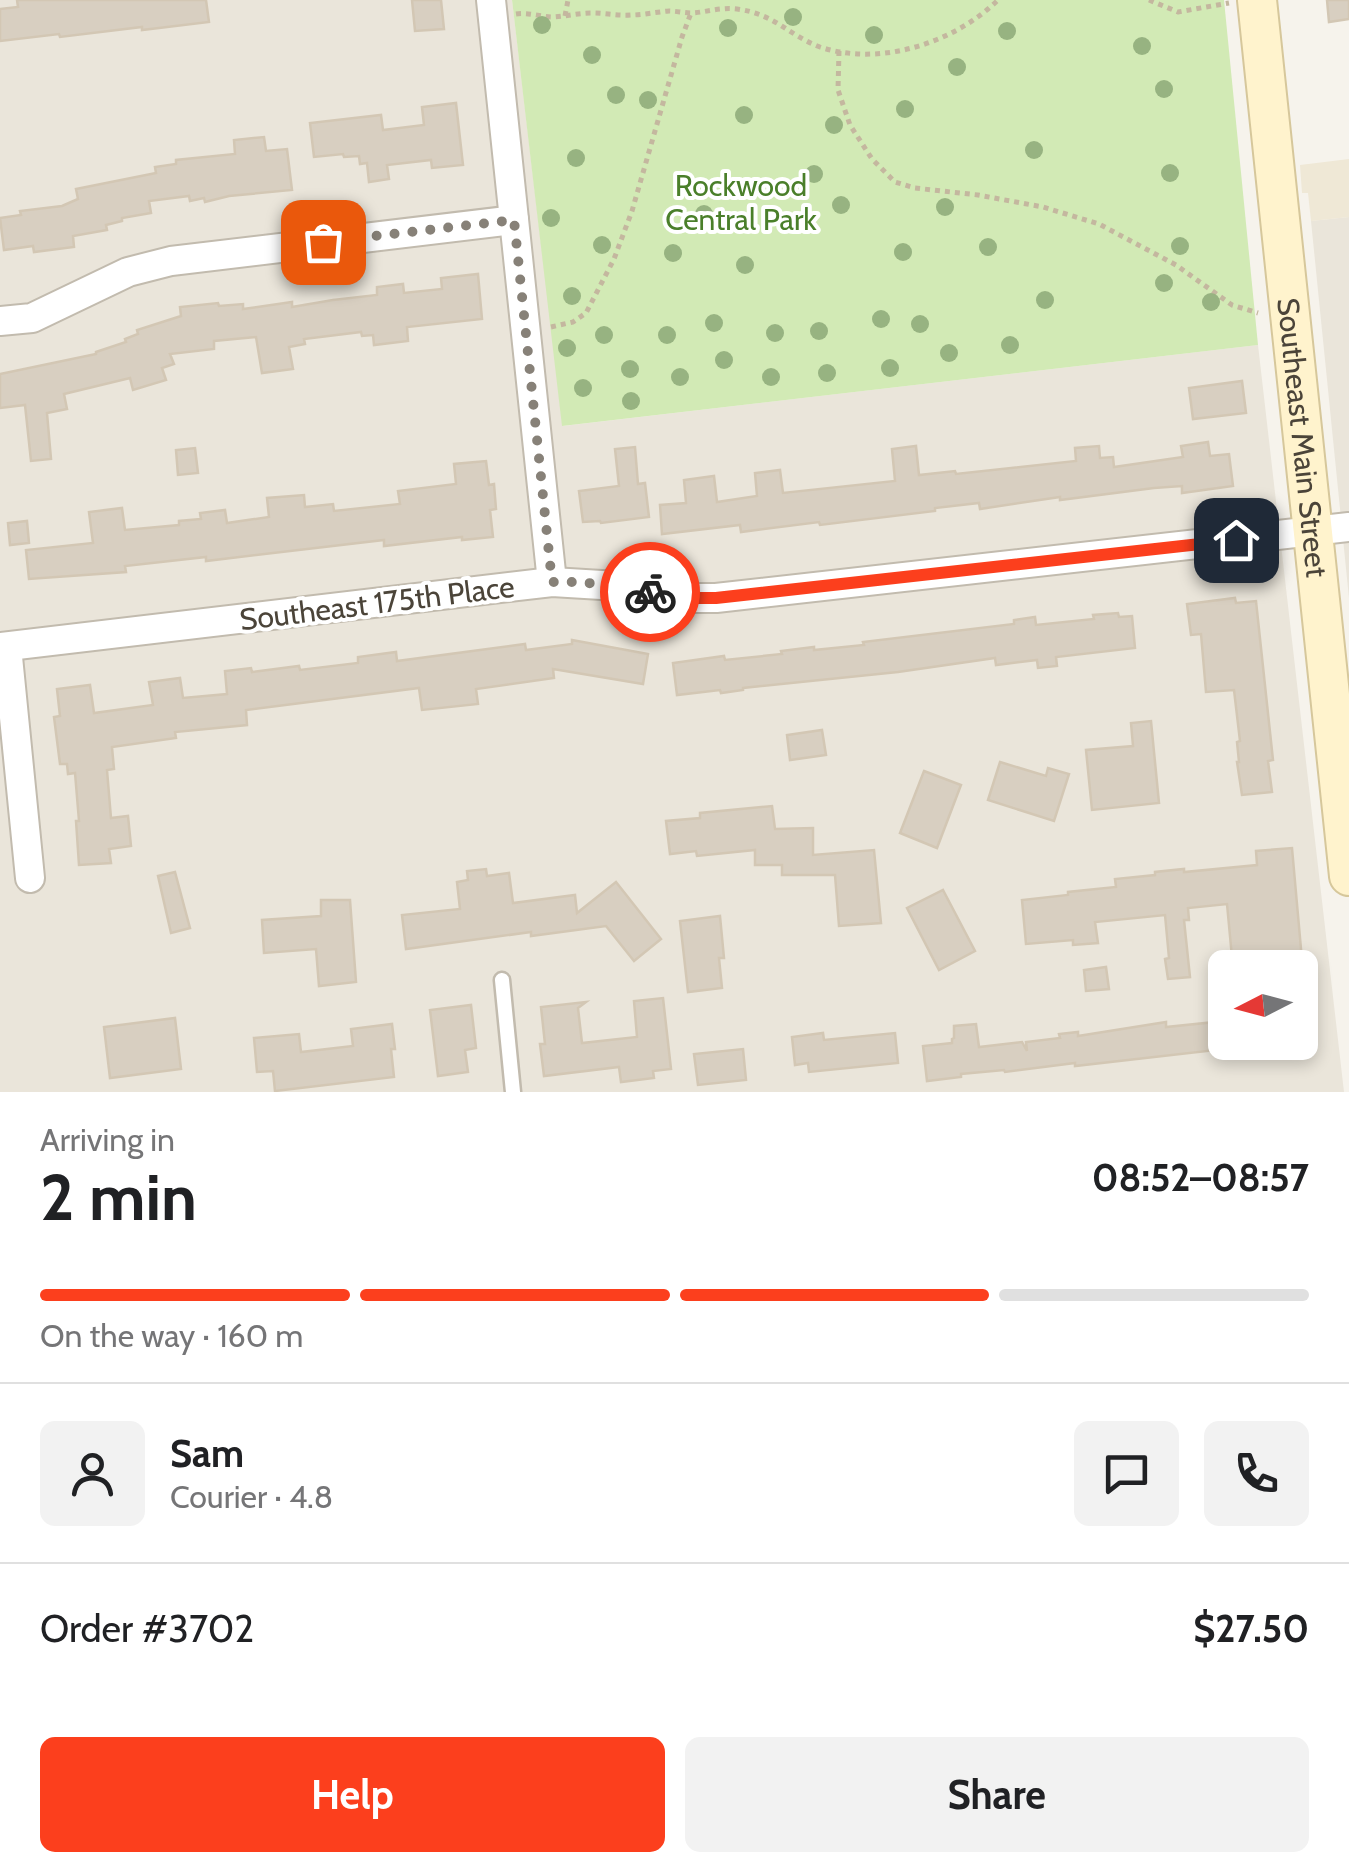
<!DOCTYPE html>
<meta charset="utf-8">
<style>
body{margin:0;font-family:Cabin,sans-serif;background:#f2f2f2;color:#202124;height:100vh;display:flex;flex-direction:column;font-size:38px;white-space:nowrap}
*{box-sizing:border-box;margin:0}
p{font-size:32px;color:#757577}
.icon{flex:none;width:55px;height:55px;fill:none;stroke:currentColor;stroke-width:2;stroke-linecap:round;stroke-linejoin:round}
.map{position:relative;height:1092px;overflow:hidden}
.sheet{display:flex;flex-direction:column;background:#fff;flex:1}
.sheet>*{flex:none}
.needle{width:65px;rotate:264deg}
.tools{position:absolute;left:1208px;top:950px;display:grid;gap:20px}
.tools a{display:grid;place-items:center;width:110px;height:110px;border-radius:15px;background:#fff;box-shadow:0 5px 15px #0003;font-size:50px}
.pin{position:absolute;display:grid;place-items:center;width:85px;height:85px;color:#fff;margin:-42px;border-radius:20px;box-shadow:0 5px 15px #0006}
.courier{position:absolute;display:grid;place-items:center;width:100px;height:100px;margin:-50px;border:8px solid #fc3f1d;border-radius:50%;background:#fff;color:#222;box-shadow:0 2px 12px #0007}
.head em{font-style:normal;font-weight:700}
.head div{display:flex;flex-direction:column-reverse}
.head{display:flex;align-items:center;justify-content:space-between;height:170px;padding:0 40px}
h1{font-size:65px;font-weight:700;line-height:75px}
.bar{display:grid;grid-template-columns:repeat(4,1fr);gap:15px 10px;align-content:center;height:120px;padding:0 40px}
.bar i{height:12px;border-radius:8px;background:#e0e0e0}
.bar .selected{background:#fc3f1d}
.bar p{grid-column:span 4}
.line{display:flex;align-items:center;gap:25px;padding:0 40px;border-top:2px solid #e0e0e0}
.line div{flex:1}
.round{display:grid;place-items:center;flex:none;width:105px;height:105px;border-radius:15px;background:#f2f2f2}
.primary-button{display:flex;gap:20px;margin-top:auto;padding:20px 40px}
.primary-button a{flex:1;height:115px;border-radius:15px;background:#fc3f1d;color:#fff;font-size:40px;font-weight:700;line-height:115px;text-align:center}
.primary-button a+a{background:#f2f2f2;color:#202124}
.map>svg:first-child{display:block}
.residential{fill:#eae5da;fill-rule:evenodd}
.education{fill:#efe8d6}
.green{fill:#d2eab5}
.building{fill:#d8cfc1;stroke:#d3c7b4;stroke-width:2.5}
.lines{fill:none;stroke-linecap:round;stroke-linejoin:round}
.lane-casing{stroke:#c2bbae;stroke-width:19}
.street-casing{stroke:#c2bbae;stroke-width:32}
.secondary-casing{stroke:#d6c79b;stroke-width:42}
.path{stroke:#c4b79f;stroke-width:5;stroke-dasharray:5 5;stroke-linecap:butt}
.lane{stroke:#fff;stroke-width:14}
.street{stroke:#fff;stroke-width:28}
.secondary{stroke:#fff3cd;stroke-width:38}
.tree{fill:#97b381}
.done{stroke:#878178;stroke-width:10;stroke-dasharray:0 18}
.route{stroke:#fc3f1d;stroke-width:12}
.labels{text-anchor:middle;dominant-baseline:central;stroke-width:8;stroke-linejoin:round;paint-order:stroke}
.park-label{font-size:30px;fill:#4a7f2a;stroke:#fff}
.street-label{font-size:30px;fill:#4b4439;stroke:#fff}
</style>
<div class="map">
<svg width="1349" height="1092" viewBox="0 0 1349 1092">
<rect width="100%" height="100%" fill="#f6f3ec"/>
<!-- residential -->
<g class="residential">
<path d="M0,0H512L563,426L1258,345L1344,1092H0ZM1225,968H1300V1042H1225Z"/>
<path d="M1349,217V598L1311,221Z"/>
</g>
<!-- education -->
<path class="education" d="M1349,159V217L1311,221L1308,193H1302L1300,165Z"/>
<!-- green -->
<path class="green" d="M512,0H1224L1258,345L562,426Z"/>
<!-- building -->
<g class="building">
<path d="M17,0H206L209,22L142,30V27L60,37L59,34L0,41V9L18,7Z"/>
<path d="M412,0H441L444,29L415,31Z"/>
<path d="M1327,0H1349V19L1329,22Z"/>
<path d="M456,103L463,165L432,168L431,160L387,165L389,179L369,182L367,163L360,164L359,156L344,157L343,154L314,157L310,123L381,115L383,130L424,125L422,107Z"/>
<path d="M264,137L266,151L287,149L292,190L229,196L205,202L204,198L190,201L189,196L149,201L151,213L122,218V221L106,225L107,230L73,236L74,247L34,252L33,246L4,250L0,218L21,215L20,211L62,206L78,199L76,189L156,173L155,167L176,164V160L235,154L234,140Z"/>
<path d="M478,274L482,319L407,327L408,341L374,345L373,335L362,336L361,332L304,339L305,344L289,347L293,369L262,373L256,337L214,341V349L170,354L174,364L162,368L166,380L133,390L130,378L64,394L67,409L47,413L51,459L31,461L25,405L0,408V374L96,354V352L126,342L125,339L138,334L137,330L181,316L180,307L218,303L219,306L243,304V309L292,302V307L333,300L377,295V287L403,284L404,293L442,289L441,278Z"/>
<path d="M1242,381L1246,413L1193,419L1189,388Z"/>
<path d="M1208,442L1210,456L1229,454L1233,486L1182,493V486L1154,488L1060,500V497L980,509L979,503L935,508V511L820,525L819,522L741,532L740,525L662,534L660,505L686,503L684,480L714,476L717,502L757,496L755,473L780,470L783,493L895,481L892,449L916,446L919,475L955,471L956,474L1076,461L1075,448L1099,446L1100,458L1113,457L1114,467L1183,457L1181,446Z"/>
<path d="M635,447L638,484L645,483L649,517L601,523L600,521L583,522L579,491L619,486L615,449Z"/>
<path d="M195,448L198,473L178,475L176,450Z"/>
<path d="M486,461L489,485L494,484L496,509L490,510L493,537L462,540V537L384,546V540L206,561V557L125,566L126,572L29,579L26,550L93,543L89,512L122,508L125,530L179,525V521L201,519L200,513L225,510L227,523L269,517L267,498L304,495L305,507L333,504L334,511L400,504L398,491L456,484L454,464Z"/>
<path d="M27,521L29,543L10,545L8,523Z"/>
<path d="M1235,598L1236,603L1256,601L1273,760L1268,761L1272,792L1242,795L1237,762H1239L1237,742L1240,741L1234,690L1206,692L1201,634L1191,635L1187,604Z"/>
<path d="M1118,613L1119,617L1132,616L1135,648L1056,657L1057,666L1038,668L1037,660L996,665L995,658L898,672L743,688V690L721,693L720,690L677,695L673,663L724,656L725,660L782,654L781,651L814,647V650L864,645L863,642L1014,624V620L1035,617L1036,625L1094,619L1093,615Z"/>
<path d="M572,640L648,654L643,684L553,669L554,678L476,689L478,704L422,710L419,688L246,710L247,725L175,732L176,738L112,747L114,769L107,770L111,818L128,816L131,846L109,849L111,863L79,865L76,821H79L75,773L68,774L67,764H60L54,717L60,716L57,689L90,685L94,713L153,705L149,682L180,678L183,698L227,694L225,671L251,668L252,672L299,666L300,670L358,663V657L396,652L397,661L525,644L526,650L572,644Z"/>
<path d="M1151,721L1159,803L1092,810L1086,750L1133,746L1131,723Z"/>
<path d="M822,730L826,755L790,760L787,735Z"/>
<path d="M1000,762L1046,776L1048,768L1069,774L1054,821L988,800Z"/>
<path d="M924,771L961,785L937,848L900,833Z"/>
<path d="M772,806L775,829L813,828V855L874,850L881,923L839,926L835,875H782V865H755V850L697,856L696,851L670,854L666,821L700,818V813Z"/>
<path d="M1292,848L1302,960L1275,962V968H1233L1227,904L1188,908L1189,920H1184L1190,977L1168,979L1165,959L1169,958L1165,915L1095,922L1098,943L1073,945V940L1026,944L1022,900L1068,895V892L1116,887L1115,879L1155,875V872L1184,869V872L1257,865L1256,851Z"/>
<path d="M486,869L487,876L509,873L513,903L575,895L577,913L616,882L661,939L634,961L606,926L531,936V932L406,949L402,915L460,909L457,882L468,880L467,871Z"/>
<path d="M175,872L190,928L171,933L158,876Z"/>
<path d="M943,890L975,951L939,970L907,908Z"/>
<path d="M321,900H350L356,982L319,986L316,949L264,953L262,920L321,916Z"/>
<path d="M720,916L724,958H719L722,988L688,992L680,921Z"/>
<path d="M1106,967L1109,989L1086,991L1084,970Z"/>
<path d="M663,998L671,1069L653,1071L654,1078L621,1082L619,1067L544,1076L540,1044H545L541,1007L586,1002L578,1008L582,1043L637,1037L634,1001Z"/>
<path d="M471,1005L476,1048L465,1050L468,1072L438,1076L430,1010Z"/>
<path d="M175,1018L181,1069L110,1078L104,1027Z"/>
<path d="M1225,1021V1049L1075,1066V1063L1005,1072L1004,1070L961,1074V1077L927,1081L923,1046L952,1043V1039L954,1038V1026L976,1024L979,1047L1022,1042L1027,1051L1026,1042L1060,1038L1059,1034L1078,1032V1036L1166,1022V1027Z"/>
<path d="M392,1024L395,1049H391L394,1077L275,1091L273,1071L257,1072L254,1038L299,1034L301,1052L353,1046L351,1029Z"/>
<path d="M823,1033L824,1040L895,1033L898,1063L809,1072L808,1063L795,1065L792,1037Z"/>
<path d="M743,1049L746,1080L698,1085L694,1054Z"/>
</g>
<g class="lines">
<defs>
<path id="lane" d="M502,980L513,1092"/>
<g id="street">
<path d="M491,0L552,582"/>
<path d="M0,321L32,318L128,272L171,261L514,220"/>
<path d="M0,647L552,582L618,586L680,598H716L1349,527"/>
<path d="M7,647L30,878"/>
</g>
<g id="secondary">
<path id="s1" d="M1257,0L1349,876"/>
</g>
</defs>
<!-- lane casing -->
<use href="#lane" class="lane-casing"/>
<!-- street casing -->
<use href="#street" class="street-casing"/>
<!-- secondary casing -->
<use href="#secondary" class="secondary-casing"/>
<!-- path -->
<g class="path">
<path d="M1149,0L1178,12L1229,3"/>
<path d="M516,14C529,12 541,17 554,17C567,16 579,13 592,13C605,13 618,16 631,15C643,15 656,12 669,11C676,11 684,13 692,13C707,12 721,7 737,9C775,14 788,35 820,47C880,67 954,43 998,0"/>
<path d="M565,16L568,0"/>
<path d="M839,51L838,90L850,125L872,159L895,182L915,188L978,195L1043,207L1099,224L1176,265L1232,305L1258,313"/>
<path d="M551,327L573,322L586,313L614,259L632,211L682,37L691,13"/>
</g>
<!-- lane -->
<use href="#lane" class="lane"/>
<!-- street -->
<use href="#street" class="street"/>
<!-- secondary -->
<use href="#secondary" class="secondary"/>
</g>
<!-- trees -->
<g class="tree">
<circle cx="793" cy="17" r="9"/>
<circle cx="542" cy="25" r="9"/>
<circle cx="728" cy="28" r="9"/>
<circle cx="1007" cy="31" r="9"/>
<circle cx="874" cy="35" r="9"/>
<circle cx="1142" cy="46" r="9"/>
<circle cx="592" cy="55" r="9"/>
<circle cx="957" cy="67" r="9"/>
<circle cx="1164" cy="89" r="9"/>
<circle cx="616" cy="95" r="9"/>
<circle cx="648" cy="100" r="9"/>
<circle cx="905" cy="109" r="9"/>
<circle cx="744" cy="115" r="9"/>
<circle cx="834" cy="125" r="9"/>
<circle cx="1034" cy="150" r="9"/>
<circle cx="576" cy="158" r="9"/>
<circle cx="1170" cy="173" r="9"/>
<circle cx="814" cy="174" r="9"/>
<circle cx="841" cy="205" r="9"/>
<circle cx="945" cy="207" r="9"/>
<circle cx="704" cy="214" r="9"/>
<circle cx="551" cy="218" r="9"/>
<circle cx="602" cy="245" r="9"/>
<circle cx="1180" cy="246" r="9"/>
<circle cx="988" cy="247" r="9"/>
<circle cx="903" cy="252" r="9"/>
<circle cx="673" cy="253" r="9"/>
<circle cx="745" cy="265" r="9"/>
<circle cx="1164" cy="283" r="9"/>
<circle cx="572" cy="296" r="9"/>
<circle cx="1045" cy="300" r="9"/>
<circle cx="1211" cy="302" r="9"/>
<circle cx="881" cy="319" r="9"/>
<circle cx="714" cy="323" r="9"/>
<circle cx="920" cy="324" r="9"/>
<circle cx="819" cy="331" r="9"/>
<circle cx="775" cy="333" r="9"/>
<circle cx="604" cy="335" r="9"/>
<circle cx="667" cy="335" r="9"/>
<circle cx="1010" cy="345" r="9"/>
<circle cx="567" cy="348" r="9"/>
<circle cx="949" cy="353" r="9"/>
<circle cx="724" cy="360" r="9"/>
<circle cx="890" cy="368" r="9"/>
<circle cx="630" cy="369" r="9"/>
<circle cx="827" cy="373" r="9"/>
<circle cx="680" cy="377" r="9"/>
<circle cx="771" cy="377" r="9"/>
<circle cx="583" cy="388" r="9"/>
<circle cx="631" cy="401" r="9"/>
</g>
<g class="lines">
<!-- done -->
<path class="done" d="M323,242L514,220L552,582H582L650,592"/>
<!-- route -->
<path class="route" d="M650,592L680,598H716L1236,540"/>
</g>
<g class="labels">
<!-- park labels -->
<g class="park-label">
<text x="741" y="185">Rockwood<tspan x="741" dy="34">Central Park</tspan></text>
</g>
<!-- street labels -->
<g class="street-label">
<text stroke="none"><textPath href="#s1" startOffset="440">Southeast Main Street</textPath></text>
<text transform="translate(377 603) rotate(-7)">Southeast 175th Place</text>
</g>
</g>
</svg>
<div class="tools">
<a><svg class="needle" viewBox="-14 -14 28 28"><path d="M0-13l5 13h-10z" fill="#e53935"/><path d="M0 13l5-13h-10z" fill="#757577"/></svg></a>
</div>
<div class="pin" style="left:323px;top:242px;background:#ea580c"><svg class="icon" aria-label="bag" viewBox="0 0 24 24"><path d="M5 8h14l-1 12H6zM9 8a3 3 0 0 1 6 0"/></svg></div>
<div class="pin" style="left:1236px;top:540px;background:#1f2937"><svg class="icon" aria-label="home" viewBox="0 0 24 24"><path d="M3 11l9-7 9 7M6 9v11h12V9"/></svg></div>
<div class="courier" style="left:650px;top:592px"><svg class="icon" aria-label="bike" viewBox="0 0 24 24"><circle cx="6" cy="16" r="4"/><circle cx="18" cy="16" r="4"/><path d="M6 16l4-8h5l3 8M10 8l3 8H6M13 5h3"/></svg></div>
</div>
<section class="sheet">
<div class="head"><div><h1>2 min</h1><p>Arriving in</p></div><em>08:52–08:57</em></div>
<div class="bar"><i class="selected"></i><i class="selected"></i><i class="selected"></i><i></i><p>On the way · 160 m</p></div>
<div class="line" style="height:180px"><a class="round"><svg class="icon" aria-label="person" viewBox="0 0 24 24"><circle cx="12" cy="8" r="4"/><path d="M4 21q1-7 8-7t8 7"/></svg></a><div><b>Sam</b><p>Courier · 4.8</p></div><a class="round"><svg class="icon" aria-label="chat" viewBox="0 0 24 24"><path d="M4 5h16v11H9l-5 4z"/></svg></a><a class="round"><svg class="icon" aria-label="phone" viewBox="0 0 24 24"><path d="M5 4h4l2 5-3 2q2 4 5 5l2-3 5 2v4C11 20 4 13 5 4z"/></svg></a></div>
<div class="line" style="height:130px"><div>Order #3702</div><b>$27.50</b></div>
<div class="primary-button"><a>Help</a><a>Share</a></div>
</section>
